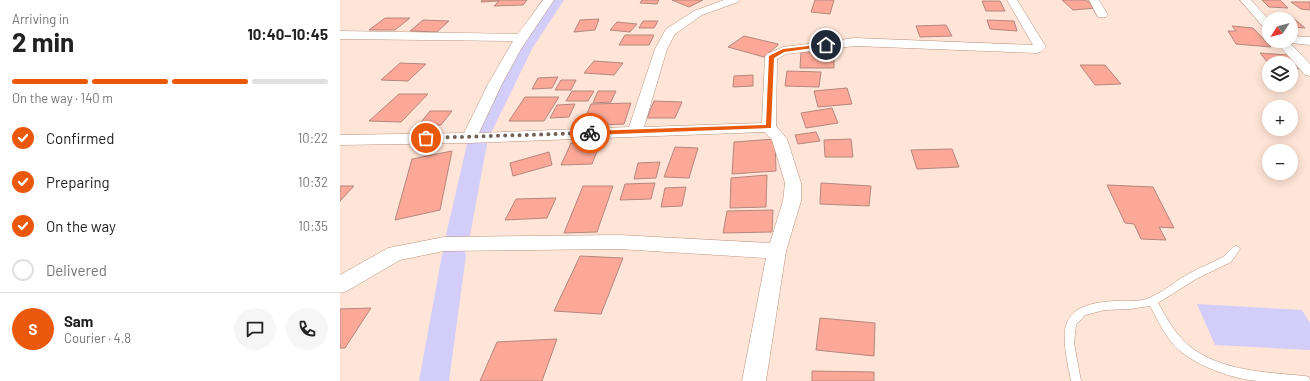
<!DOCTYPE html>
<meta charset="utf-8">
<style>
body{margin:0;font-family:Barlow,sans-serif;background:#f6f6f6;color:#222;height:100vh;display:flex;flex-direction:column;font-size:15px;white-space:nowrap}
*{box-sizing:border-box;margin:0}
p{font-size:13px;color:#767676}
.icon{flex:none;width:22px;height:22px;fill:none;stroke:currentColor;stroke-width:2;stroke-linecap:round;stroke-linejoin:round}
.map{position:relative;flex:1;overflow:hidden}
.panel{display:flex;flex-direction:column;background:#fff;width:340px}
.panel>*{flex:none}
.needle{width:26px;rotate:234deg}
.tools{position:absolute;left:922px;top:12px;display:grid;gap:8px}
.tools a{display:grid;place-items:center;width:36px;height:36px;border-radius:50%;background:#fff;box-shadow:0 2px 10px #0003;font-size:20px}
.pin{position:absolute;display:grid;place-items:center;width:34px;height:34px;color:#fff;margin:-17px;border:2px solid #fff;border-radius:50%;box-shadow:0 1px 4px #0007}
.courier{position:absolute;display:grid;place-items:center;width:40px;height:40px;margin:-20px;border:3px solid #ea580c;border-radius:50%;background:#fff;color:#222;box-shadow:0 1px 5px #0007}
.summary em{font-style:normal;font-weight:700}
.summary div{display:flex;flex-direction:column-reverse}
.summary{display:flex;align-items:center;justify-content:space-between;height:68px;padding:0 12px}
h1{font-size:26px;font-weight:700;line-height:30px}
.bar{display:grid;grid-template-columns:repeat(4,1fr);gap:6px 4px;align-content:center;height:48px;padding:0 12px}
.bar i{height:5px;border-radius:3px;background:#e0e0e0}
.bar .active{background:#ea580c}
.bar p{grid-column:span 4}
.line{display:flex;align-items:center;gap:10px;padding:0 12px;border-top:1px solid #e0e0e0}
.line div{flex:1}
.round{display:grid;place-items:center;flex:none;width:42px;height:42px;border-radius:21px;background:#f6f6f6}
ol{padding:0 12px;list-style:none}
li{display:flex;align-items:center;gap:12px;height:44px}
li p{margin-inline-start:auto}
li .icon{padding:4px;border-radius:50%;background:#ea580c;color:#fff;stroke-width:4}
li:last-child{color:#767676}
li i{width:22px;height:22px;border:2px solid #e0e0e0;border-radius:50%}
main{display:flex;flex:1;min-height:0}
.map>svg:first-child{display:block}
.water{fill:#d3cdfa}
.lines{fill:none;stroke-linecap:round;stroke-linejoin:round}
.canal{fill:#d3cdfa;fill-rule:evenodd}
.building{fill:#fba898;stroke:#b4877e}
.service-casing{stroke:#ba937d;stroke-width:1}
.minor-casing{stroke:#ba937d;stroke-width:1}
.service{fill:#fff;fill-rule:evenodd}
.minor{fill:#fff;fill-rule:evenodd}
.route{fill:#ea580c}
.done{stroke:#736056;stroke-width:4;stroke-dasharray:0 7.2}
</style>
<main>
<section class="panel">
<div class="summary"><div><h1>2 min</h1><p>Arriving in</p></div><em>10:40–10:45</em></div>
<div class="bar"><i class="active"></i><i class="active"></i><i class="active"></i><i></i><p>On the way · 140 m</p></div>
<ol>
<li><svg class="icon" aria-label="check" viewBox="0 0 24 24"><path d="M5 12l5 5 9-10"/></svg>Confirmed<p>10:22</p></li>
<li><svg class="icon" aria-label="check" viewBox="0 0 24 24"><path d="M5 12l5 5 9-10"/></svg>Preparing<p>10:32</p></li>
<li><svg class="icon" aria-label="check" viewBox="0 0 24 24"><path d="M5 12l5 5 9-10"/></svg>On the way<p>10:35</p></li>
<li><i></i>Delivered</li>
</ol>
<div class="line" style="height:72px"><b class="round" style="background:#ea580c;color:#fff">S</b><div><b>Sam</b><p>Courier · 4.8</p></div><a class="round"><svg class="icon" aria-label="chat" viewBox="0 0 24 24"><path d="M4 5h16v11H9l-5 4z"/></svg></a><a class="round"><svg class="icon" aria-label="phone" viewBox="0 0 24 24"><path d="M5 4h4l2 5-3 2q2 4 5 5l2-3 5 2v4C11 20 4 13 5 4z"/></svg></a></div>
</section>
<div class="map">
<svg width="970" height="381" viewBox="0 0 970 381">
<rect width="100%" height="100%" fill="#ffe5d7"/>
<!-- water -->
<path class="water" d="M857,304L962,310L970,323V350L875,345Z"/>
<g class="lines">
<!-- canal -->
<g class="canal">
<path d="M210,0H224L193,47L152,131L149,135L142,137L135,135L132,131C155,85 178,40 210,0Z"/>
<path d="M137,138L144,140L147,144L130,235L126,241L118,244L110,241L106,235L127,144L130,140Z"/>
<path d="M114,245L123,248L126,255L109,381H79L102,255L105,248Z"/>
</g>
</g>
<!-- building -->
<g class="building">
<path d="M142,0H187L183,5L154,6L159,1L141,2Z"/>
<path d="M302,0H319L317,4L300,3Z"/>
<path d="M332,0H363L349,7Z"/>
<path d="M475,0H494L490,14L471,12Z"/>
<path d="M722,0H746L756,8L733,10Z"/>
<path d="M922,0H940L948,8L929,7Z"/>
<path d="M642,1H660L665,11H646Z"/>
<path d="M951,2H970V10L961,9Z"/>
<path d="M931,16L952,17L965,28L951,27V19H934Z"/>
<path d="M45,18H70L55,30H29Z"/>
<path d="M259,19L255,30L234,32L240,20Z"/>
<path d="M83,20L109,21L97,32L70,31Z"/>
<path d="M647,20L674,21L677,31L650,29Z"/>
<path d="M303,21H318L314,28H299Z"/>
<path d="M277,22L297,24L290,32L270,30Z"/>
<path d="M606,25L612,36L580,37L576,26Z"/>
<path d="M892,26L913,28L931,47L896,44L888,31H896Z"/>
<path d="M285,35H314L309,45H279Z"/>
<path d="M404,36L438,44V45L424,57L388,47Z"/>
<path d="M461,52H494V68H460Z"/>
<path d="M920,53L948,55L961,69L951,68V63L929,64Z"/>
<path d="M254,61L283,63L274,75L244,73Z"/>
<path d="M60,63L86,64L68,81L41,80Z"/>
<path d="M740,65H765L781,84L755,85Z"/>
<path d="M447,71L481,72L479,87L445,86Z"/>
<path d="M413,75V86L393,87L394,76Z"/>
<path d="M218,77L212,88L192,89L198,78Z"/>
<path d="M221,80H236L231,90H215Z"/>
<path d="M507,88L512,104L478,107L474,91Z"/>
<path d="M232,91H254L248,101H226Z"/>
<path d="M258,91H276L271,102L253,103Z"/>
<path d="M59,94H88L61,122L29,121Z"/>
<path d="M185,97H219L204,121H169Z"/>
<path d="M314,101L342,102L335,118H307Z"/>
<path d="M291,103L284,124L242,126L251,104Z"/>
<path d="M235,104L229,117L210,118L217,105Z"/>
<path d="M492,108L498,123L466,128L461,113Z"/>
<path d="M90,111H112L101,125L78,126Z"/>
<path d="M476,132L480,141L458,144L455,135Z"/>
<path d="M435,139L436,171L392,174L394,142Z"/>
<path d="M511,139L513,157H485L484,140Z"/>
<path d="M261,141L252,164L221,165L231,143Z"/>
<path d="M335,147L358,148L349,178L324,177Z"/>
<path d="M612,149L619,167L577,169L571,150Z"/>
<path d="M112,151L100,210L55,220L72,159Z"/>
<path d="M209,152L212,165L173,176L170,163Z"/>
<path d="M320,162L316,178L294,179L298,163Z"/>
<path d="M427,175L426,207L390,208L391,178Z"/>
<path d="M315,183L311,199L280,200L285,184Z"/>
<path d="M481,183L531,186L529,206L480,204Z"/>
<path d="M767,185L813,187L834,228L819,227L826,240L801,239L794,224L785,223Z"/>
<path d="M0,186H14L0,201Z"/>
<path d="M243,186H273L257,232L224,233Z"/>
<path d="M346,187L342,206L321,207L325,188Z"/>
<path d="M216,198L207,218L165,220L176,199Z"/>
<path d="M433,210L432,232L383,233L387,211Z"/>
<path d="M240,256L283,258L261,314L214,311Z"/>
<path d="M31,308L5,348H0V309Z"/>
<path d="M480,318L535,323L534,356L476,350Z"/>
<path d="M217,339L202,381H140L157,342Z"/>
<path d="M472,371L534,372V381H472Z"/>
</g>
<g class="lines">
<defs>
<path id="service" d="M896,246L899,247L900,249L891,262L856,279L818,303C825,315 832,328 842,339C872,371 924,372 965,376L969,377L970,381C953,381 935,381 918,381C892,379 852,365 834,345C824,334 817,319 810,306L790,309L765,310L745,315L736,325L734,343L741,381H731C722,334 713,304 775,301C785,301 803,302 811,297C825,291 837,280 850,273C861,267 872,263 883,257C888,254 890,248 896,246Z"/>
<g id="minor">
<path d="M203,0H214L181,49L162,84L139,133L289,127L315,49L326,29L354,11L384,0H399L398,2L362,15L335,34L327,49L304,127L422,123L425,57L427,54L443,47L515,38L693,45L667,0H677L706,47L701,52L697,53L515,46L446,54L437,59L436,126L447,139L461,183V201L446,251L426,381H402L426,258L279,249L104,251L60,260L7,291L0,293V275L48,248L104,237L279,235L430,243L443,201L445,183L432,140L425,132L129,143L0,145V135L124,133L148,84L173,41L0,39V31L178,34Z"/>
<path d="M749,0H759L768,15L766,17H758Z"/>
<path d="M900,0H911L929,20V31L925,29Z"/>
<path d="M951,36L970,37V45L950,43L970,64V76L965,75L935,41H951Z"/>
</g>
</defs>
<!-- service casing -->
<use href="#service" class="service-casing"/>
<!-- minor casing -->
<use href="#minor" class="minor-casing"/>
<!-- service -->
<use href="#service" class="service"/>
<!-- minor -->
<use href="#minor" class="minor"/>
</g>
<!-- route -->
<path class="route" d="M486,44L488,46L444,52L434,58L431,128L250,135L247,133L250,131L426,125L429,56L443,49Z"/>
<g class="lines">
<!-- done -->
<path class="done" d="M86,138L250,133"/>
</g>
</svg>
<div class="tools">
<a><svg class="needle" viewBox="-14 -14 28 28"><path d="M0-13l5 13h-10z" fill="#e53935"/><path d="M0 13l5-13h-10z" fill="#767676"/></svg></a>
<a><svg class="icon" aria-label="layers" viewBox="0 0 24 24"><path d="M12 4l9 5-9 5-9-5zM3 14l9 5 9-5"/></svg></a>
<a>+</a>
<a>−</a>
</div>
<div class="pin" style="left:86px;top:138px;background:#ea580c"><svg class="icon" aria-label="bag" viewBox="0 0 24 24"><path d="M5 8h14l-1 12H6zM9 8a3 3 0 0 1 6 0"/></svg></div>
<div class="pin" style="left:486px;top:45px;background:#1f2937"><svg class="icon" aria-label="home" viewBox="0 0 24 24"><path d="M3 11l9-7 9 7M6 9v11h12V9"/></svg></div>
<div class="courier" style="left:250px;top:133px"><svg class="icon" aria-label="bike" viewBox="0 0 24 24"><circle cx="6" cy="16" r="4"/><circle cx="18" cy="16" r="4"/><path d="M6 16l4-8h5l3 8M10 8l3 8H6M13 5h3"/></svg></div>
</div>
</main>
